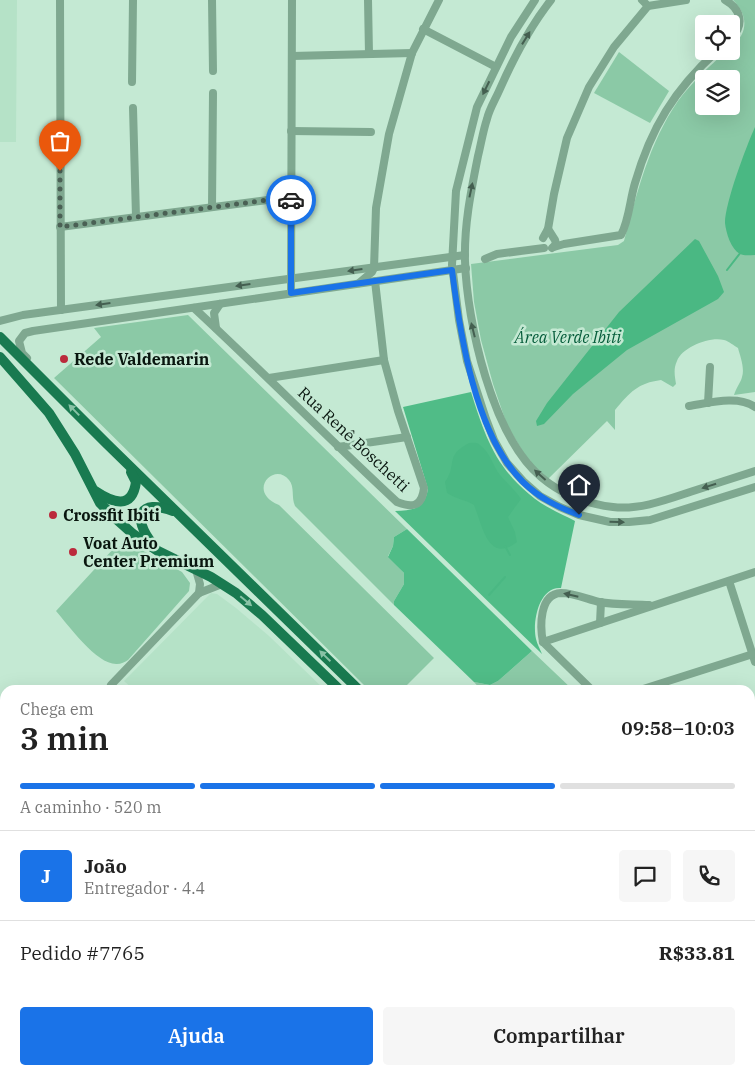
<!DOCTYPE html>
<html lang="pt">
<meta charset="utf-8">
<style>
body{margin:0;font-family:"IBM Plex Serif",serif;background:#f6f6f6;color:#222;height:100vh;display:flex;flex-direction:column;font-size:19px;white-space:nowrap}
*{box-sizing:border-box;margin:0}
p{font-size:16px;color:#767676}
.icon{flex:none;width:28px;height:28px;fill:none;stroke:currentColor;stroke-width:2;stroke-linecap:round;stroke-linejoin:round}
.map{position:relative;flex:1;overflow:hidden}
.sheet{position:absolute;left:0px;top:685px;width:755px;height:390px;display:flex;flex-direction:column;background:#fff;border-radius:15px 15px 0 0;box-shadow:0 5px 20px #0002}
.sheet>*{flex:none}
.controls{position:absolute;left:695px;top:15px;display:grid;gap:10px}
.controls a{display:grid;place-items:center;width:45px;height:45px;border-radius:5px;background:#fff;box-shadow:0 5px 20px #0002;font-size:25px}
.pin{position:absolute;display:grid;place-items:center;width:42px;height:42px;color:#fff;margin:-51px -21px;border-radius:50% 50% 50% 0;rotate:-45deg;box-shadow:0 0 5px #0007}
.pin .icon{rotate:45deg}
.courier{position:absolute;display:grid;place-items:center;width:50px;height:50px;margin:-25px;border:4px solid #1a73e8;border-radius:50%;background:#fff;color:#222;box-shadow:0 1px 6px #0007}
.summary em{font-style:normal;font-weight:600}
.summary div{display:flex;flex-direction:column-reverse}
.summary{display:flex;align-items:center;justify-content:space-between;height:85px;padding:0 20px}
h1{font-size:32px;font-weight:600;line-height:38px}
.bar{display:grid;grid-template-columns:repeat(4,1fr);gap:8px 5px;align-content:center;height:60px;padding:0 20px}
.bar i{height:6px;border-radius:4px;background:#e0e0e0}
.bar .selected{background:#1a73e8}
.bar p{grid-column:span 4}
.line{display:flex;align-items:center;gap:12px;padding:0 20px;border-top:1px solid #e0e0e0}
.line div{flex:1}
.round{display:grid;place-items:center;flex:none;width:52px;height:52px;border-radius:5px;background:#f6f6f6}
.cta{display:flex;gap:10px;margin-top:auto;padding:10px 20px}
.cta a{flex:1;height:58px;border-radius:5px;background:#1a73e8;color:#fff;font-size:20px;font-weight:600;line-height:58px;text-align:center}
.cta a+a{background:#f6f6f6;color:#222}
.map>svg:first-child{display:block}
.built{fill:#b5e2c7}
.green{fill:#8bc9a6;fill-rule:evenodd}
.forest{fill:#50bc87}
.water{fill:#4ab883}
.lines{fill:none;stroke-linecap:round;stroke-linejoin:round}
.stream{stroke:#4ab883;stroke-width:2}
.minor{stroke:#7fa890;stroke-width:8}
.major{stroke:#197a50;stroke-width:10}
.oneway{fill:#445f50}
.oneway2{fill:#88c2a5}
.done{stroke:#4a6054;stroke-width:5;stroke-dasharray:0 9}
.route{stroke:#1a73e8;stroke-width:6}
.poi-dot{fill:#bb2a3c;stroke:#c4e9d3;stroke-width:2}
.labels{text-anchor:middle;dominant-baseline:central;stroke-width:5;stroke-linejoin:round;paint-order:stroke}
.park-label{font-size:16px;font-style:italic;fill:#065d3b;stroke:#c4e9d3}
.poi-label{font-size:16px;font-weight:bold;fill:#09160f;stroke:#c4e9d3;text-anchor:start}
.street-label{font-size:16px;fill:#09160f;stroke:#c4e9d3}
</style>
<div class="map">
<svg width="755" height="1075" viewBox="0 0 755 1075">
<rect width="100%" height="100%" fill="#c4e9d3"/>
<!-- built -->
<g class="built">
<path d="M0,0H17L16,142H0Z"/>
<path d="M211,593L217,594L236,608L269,636L325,690H134L124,681Z"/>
<path d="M586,1070H643L642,1075H572Z"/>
</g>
<!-- green -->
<g class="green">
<path d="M733,0H755V392L734,395C736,388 741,382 742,377C745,368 740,356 738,348C734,346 729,341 724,340C710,336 682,347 677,361C673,369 675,377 676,384L673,387L661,380C638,383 630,392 615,410V430L607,421L548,479L530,462L531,460L529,462L507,425L493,384L481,340L474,302L471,264L618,245L624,241C637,193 649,143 678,101C692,82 709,67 726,51H731V47C749,33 748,15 733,0ZM704,79H731V106H704Z"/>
<path d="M619,52L669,91L650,123L594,93Z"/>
<path d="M188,315L407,529L394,537L393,546L388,556L404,573V584L394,601V605L295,506C291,497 295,487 289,480C274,461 246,492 279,505L434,658L402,690H369L54,378L101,337L94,328Z"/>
<path d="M131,544L182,572L190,583L189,591L128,660C125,662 121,664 117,664C97,665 69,626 56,611L115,547Z"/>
<path d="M532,651L573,690H481L474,682L490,685L498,681Z"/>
<path d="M750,863L755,868V992L750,993Z"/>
<path d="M755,1031V1075H691L696,1070H750V1034Z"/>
</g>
<!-- forest -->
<g class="forest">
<path d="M471,392C484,433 494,465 529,494C542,506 560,513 575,521L561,588C539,586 532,622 536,639C537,644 540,649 542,654L395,511C413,510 424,510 428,489L403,407Z"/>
<path d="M407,529L532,651L498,681L490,685L474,682L394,605V601L404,584V573L388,557L393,546L394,537Z"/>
</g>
<!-- water -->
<g class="water">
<path d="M755,127V255C750,255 744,256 740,254C731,249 726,233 725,223C725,203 746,147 755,127Z"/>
<path d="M695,239L699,241L718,276L724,292L718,299L627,350L573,394L544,424L537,426L536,421L547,403L619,312Z"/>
<path d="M469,443C473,443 477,442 480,445C490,452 493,466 500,475C507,483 515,490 521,499L508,517L515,532L517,542C488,565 482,524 474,505C464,499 458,500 447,493L445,482C458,464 444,456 469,443Z"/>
</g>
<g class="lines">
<!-- stream -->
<g class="stream">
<path d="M727,270L741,252"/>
<path d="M505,546L510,555"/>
<path d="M489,595L505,577"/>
</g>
<!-- minor -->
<g class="minor">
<path d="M60,0L61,310"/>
<path d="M212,0L213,71"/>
<path d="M368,0L369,54"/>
<path d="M535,0L511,37L477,107L456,191L452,265L459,320L467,361L486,419L494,440L507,463L523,481L540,496L560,507L579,515L610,522H629L650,520L755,487"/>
<path d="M551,0C529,28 513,59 499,91C495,100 489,110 487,119C483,131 481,144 478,156C471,191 464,225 465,261C467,322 492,436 541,477C561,494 587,504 613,507C639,510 666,500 690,492C712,485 733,478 755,471"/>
<path d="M642,0L648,6L686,0"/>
<path d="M725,0C741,9 745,25 731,38"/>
<path d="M423,29L496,67"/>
<path d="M292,56L412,53"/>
<path d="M132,82L133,0"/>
<path d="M133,108L136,217"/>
<path d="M291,131L371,132"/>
<path d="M212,207L213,93"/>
<path d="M60,227L291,197"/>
<path d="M548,229L555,240L556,244L552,248"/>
<path d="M543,238L548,229L554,194L567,138L589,87L614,47L648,6"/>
<path d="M554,247L564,244L621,235C629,221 630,199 635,183C651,128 674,90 717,51"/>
<path d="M485,259L497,254L544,248"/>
<path d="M359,283L372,272L374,268L376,208L389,134L412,53L439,0"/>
<path d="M291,293L292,0"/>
<path d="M194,308C262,371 328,438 397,502C412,508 422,507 424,488L398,411L384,360L375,281"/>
<path d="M0,321L23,315L465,255"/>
<path d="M216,328L214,313L220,304"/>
<path d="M27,358L22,353L19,341L25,333L33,331L466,268"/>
<path d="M269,378L384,360"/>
<path d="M708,403L710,367"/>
<path d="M689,406C709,403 738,395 755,407"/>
<path d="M338,447L407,437"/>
<path d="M196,570L200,584L199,593"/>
<path d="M729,581L755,662"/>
<path d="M600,623L601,602"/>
<path d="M543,642L755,572"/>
<path d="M543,642C540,627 539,594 561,593C573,593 587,599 599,602C615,605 633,604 649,605"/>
<path d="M543,642L592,690"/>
<path d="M111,685L199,593L222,584"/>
<path d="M640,690L753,654"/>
<path d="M750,737L755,736"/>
<path d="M750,816L755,815"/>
<path d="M750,840L755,845"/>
<path d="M544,1075L558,1070"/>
</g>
<!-- major -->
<g class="major">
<path d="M0,337L106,443L359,690"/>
<path d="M0,357L49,413L75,454L100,503L114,517L133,534L158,551L211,577L236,593L262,615L340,690"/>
<path d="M95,491C113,503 132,510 136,482L131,472"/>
<path d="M152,543C132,518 139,498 173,511"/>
<path d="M750,1003H755"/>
<path d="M750,1025L755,1023"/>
<path d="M654,1075L655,1070"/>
<path d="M670,1075L671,1070"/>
<path d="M685,1075L689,1070"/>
</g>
</g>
<!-- one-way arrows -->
<defs><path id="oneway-solid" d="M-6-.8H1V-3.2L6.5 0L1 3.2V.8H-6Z" transform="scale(1.25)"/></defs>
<g class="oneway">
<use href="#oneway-solid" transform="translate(526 38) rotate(-58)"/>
<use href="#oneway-solid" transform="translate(486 88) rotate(116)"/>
<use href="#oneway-solid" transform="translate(471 190) rotate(-78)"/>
<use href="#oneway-solid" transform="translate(355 270) rotate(172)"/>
<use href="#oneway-solid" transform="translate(243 285) rotate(172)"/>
<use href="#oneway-solid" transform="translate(103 304) rotate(172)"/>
<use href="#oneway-solid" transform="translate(473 330) rotate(-104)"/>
<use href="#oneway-solid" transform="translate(540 475) rotate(-138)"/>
<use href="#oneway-solid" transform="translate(709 486) rotate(162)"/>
<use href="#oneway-solid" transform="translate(617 522) rotate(2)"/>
<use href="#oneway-solid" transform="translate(571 595) rotate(-167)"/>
</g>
<g class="oneway2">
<use href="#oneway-solid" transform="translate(74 410) rotate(-134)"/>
<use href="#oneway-solid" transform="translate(246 601) rotate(40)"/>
<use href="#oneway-solid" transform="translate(325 656) rotate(-136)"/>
</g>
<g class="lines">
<!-- done -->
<path class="done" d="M60,171V227L291,197V200"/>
<!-- route -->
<path class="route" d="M291,200V293L452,270C460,334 475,435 523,482C539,498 558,507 579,515"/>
</g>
<!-- markers -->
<g class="poi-dot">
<circle cx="64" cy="359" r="5"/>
<circle cx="53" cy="515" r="5"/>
<circle cx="73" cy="552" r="5"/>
</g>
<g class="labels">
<!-- park labels -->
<g class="park-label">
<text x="568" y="337">Área Verde Ibiti</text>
</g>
<!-- poi labels -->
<g class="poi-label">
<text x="74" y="359">Rede Valdemarin</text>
<text x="63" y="515">Crossfit Ibiti</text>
<text x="83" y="543">Voat Auto<tspan x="83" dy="18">Center Premium</tspan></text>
</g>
<!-- street labels -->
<g class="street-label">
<text transform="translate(354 439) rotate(43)">Rua Renê Boschetti</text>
</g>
</g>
</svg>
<div class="controls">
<a><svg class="icon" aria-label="locate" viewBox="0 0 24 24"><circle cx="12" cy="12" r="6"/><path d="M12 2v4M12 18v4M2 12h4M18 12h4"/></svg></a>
<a><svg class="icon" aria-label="layers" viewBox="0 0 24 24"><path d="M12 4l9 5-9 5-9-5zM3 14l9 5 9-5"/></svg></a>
</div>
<div class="pin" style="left:60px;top:171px;background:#ea580c"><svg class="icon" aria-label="bag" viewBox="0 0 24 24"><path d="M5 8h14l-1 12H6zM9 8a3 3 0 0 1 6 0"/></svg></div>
<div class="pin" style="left:579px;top:515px;background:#1f2937"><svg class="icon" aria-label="home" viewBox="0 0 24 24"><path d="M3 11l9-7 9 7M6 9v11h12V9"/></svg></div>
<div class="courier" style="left:291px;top:200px"><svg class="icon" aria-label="car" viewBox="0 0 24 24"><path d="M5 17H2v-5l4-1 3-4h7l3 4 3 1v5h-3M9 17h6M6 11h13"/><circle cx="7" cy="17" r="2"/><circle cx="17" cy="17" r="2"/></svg></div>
<section class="sheet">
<div class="summary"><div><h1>3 min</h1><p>Chega em</p></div><em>09:58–10:03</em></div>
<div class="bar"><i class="selected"></i><i class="selected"></i><i class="selected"></i><i></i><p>A caminho · 520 m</p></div>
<div class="line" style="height:90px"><b class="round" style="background:#1a73e8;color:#fff">J</b><div><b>João</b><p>Entregador · 4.4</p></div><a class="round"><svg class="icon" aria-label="chat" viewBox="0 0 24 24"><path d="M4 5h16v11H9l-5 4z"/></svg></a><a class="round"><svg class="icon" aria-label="phone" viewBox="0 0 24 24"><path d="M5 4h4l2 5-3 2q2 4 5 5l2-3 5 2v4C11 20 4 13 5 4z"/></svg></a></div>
<div class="line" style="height:65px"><div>Pedido #7765</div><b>R$33.81</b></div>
<div class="cta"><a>Ajuda</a><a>Compartilhar</a></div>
</section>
</div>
